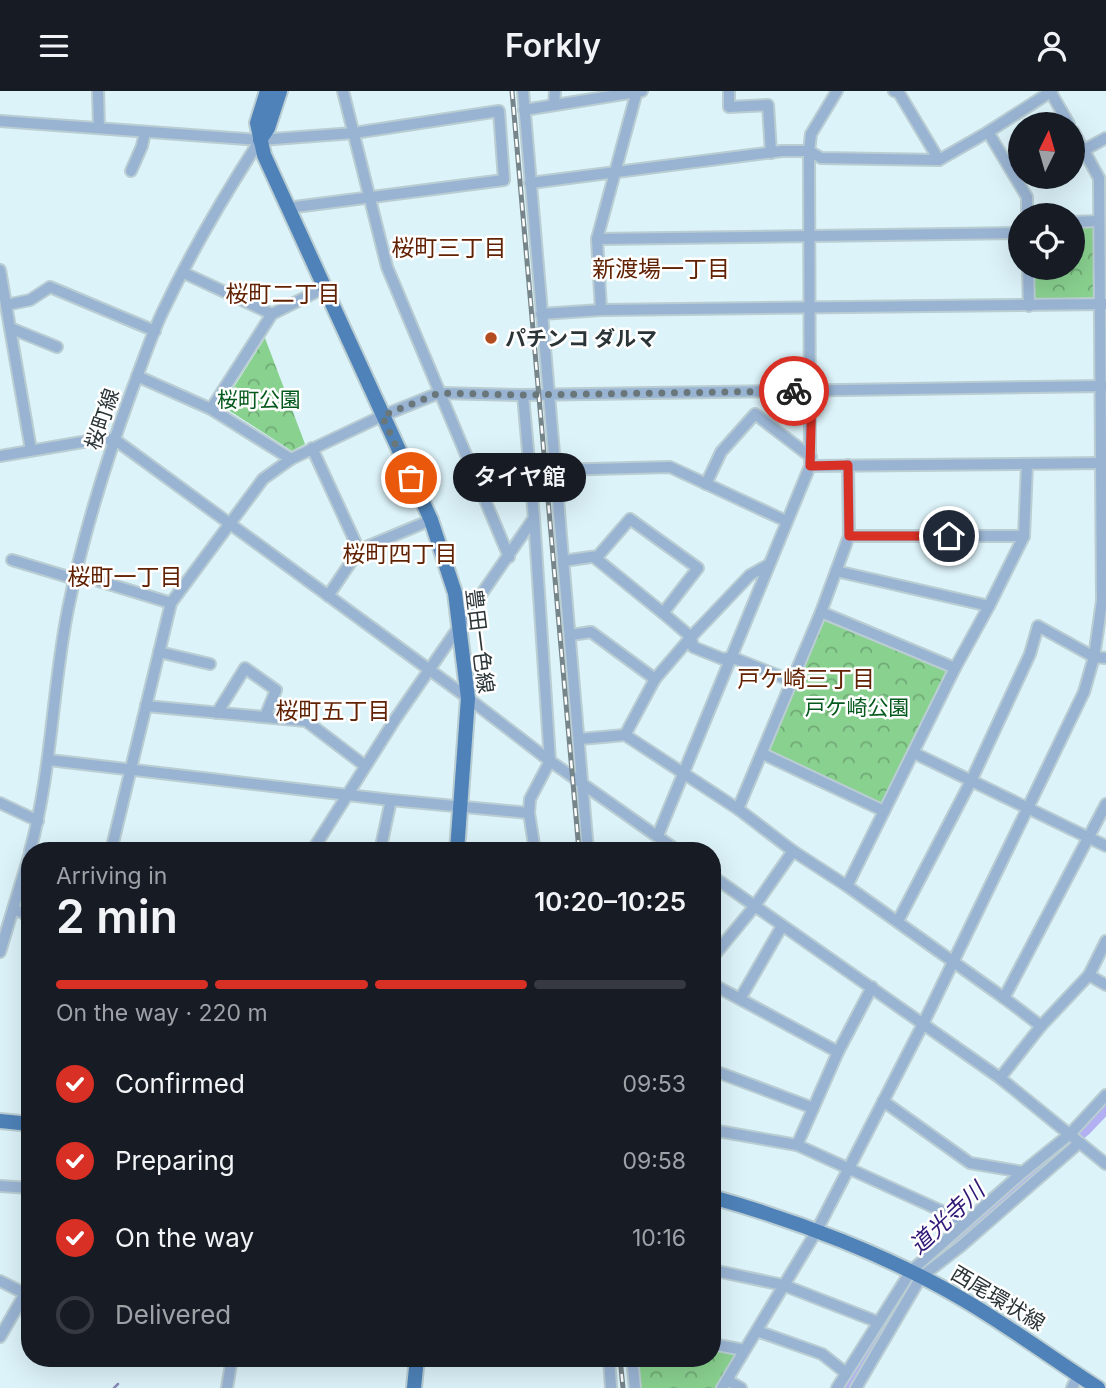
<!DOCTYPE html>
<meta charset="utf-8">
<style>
body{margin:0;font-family:Inter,"Noto Sans JP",sans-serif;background:#242831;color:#f1f3f6;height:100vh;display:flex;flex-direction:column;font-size:26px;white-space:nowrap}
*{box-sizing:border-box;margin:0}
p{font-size:23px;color:#9ea1a6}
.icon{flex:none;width:38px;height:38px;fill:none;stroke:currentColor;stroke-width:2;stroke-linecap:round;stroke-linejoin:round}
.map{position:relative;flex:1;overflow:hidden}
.drawer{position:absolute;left:21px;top:751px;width:700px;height:525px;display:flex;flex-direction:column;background:#171b24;border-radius:28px;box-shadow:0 7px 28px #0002}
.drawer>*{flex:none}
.needle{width:46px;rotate:5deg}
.fabs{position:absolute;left:1008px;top:21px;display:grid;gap:14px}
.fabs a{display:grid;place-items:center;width:77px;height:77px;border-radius:50%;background:#171b24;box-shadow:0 7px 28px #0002;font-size:35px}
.pin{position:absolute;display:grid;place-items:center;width:60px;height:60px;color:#fff;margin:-30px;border:4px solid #fff;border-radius:50%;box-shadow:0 2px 7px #0007}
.courier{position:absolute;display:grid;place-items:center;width:70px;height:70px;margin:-35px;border:5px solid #d93025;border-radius:50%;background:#fff;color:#222;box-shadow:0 2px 9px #0007}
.bubble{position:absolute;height:49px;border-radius:24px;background:#171b24;box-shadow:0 7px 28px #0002;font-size:23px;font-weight:600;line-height:49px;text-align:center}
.summary em{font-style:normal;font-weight:600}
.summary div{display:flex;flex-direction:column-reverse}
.summary{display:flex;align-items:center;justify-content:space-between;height:119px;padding:0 35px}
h1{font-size:46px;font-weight:600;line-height:52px}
.bar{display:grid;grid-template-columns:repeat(4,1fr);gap:10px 7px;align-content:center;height:84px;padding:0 35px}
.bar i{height:9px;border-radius:5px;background:#363941}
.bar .on{background:#d93025}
.bar p{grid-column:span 4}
ol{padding:0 35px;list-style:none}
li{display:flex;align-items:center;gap:21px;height:77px}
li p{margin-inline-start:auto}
li .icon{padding:7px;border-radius:50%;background:#d93025;color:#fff;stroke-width:4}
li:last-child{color:#9ea1a6}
li i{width:38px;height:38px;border:4px solid #363941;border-radius:50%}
header{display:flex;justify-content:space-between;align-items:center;height:91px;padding:0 35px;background:#171b24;font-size:32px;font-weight:600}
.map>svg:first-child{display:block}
.park{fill:url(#park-crowns)}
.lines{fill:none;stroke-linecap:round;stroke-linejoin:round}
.stream{stroke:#8a8aba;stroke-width:2.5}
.river{stroke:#b2aff2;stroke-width:16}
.minor-casing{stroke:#b9cdd2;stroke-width:14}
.major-casing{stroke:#b9cdd2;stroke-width:18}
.minor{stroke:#99b4d3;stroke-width:10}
.major{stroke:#4e82b8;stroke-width:14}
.rail-casing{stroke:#768589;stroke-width:5}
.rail{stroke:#fff;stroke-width:2.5;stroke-dasharray:8;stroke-linecap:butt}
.done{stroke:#69777a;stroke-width:7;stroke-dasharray:0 12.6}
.route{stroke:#d93025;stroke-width:9}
.poi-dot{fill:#b34d20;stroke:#fff;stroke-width:2.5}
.labels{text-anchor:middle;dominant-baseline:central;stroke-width:5;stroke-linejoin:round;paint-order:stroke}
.poi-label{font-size:21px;font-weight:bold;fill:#2b3436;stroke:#fff;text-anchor:start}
.park-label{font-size:21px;fill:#04591c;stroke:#fff}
.street-label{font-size:21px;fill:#2b3436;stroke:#fff}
.neighbourhood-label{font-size:23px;fill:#612203;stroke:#fff}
.water-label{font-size:23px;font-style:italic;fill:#301877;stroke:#fff}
</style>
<header><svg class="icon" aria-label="menu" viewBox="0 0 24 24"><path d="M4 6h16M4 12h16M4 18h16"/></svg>Forkly<svg class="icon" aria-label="person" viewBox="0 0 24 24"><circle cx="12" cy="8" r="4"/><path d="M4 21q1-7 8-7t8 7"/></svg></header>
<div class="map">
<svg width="1106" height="1297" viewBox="0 0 1106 1297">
<defs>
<pattern id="park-crowns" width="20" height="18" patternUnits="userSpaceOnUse" patternTransform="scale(1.75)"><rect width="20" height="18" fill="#89d18f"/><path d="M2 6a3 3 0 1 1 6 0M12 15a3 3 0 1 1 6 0" fill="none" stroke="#70aa76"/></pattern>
</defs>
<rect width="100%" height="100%" fill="#dcf3f9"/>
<!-- park -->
<g class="park">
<path d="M1095,134L1096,210H1033L1032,177H1073V135Z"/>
<path d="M265,247L305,353L292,360L222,315Z"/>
<path d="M823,529L946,580L881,712L770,659Z"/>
<path d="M712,1259L736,1263L715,1297H641L637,1267H712Z"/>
</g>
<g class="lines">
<!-- stream -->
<path class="stream" d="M114,1297L118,1293"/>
<!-- river -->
<path class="river" d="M848,1297L858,1278L928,1171L1084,1037L1106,1014"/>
<defs>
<g id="minor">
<path d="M98,0L99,37"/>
<path d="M343,0L387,176L509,466"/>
<path d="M523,0L588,760"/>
<path d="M729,0V16L768,14L771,62"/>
<path d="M894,0L899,2L939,69"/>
<path d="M1050,0L1069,33"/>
<path d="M554,14L555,0"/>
<path d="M524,19L642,0"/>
<path d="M0,30L260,49L354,42L499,20L504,89L287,117"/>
<path d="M988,41L1027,106V124"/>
<path d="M1084,59L1106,47"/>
<path d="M131,80L142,55L145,41"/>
<path d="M530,92L782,60H809L821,67L939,69L988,41L1052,0"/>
<path d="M1073,131L1099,130"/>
<path d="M597,148L1020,142"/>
<path d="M1028,177L1029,215"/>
<path d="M0,179L31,359"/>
<path d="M184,182L272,223"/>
<path d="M6,214L30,209L50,196L155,240"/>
<path d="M601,219L597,148L637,0"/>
<path d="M541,223L601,219L1105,213"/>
<path d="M10,237L57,256"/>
<path d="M137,285L211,318L291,368"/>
<path d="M523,304L534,427L550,670"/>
<path d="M211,318L272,223L324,197"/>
<path d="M312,357L359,459"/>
<path d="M0,365L94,349L114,348L468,607L550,670"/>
<path d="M810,375L1105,372"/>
<path d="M554,379L670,376L786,430"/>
<path d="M706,393L721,361L755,323L811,366"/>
<path d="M849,445H1024"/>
<path d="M12,469L75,488"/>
<path d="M563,470L598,465L630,428L698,477L663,522L594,466"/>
<path d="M836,480L989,515"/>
<path d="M76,483L171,512"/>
<path d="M328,505L359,459L431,429"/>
<path d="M821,521L955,577"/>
<path d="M663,522L691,546L693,556L723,568L731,566L792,590"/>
<path d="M571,544L591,541L655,588"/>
<path d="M159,561L210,573"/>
<path d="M146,615L306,630L364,674"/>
<path d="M217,622L245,577L276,599L265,626"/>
<path d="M625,644L655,588L691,546L750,484L768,474"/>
<path d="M580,648L625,644L738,718L793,760L847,795L1004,907L1041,935"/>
<path d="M914,662L1106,755"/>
<path d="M763,663L884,720"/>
<path d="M49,669L391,709L529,722L530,708L550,670L678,760"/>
<path d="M0,712L38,730"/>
<path d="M738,718L821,521L849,445L848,374"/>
<path d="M529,722L535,760"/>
<path d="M658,744L810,375L809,60L811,43L837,0"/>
<path d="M30,760C52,680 52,598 68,518C83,444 106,370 132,299C142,273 151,245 163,220C191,161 225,103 260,49"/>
<path d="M111,760L171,512L263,388L291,368L382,325L439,302L523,304L1104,295"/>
<path d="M312,760L396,627L534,427"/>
<path d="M380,760L391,709"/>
<path d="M712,785L1000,987L1106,1073"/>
<path d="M847,795L955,577L989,515L1024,445L1027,374"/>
<path d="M13,818L30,825"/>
<path d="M898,830L971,690L1030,563L1038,535L1094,566L1106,567"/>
<path d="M0,861L30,762"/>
<path d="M712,867L754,816L793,760"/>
<path d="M1089,884L1106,894"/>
<path d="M712,893L838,961"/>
<path d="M1004,907L1106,713"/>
<path d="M740,908L782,835"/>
<path d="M712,979L813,1017"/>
<path d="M1000,987L1041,935L1089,884L1106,850"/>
<path d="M883,1010L970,1072L1023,1081"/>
<path d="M712,1039L797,1054L966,1131"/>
<path d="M797,1054L838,961L872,896"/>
<path d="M0,1095L30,1097"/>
<path d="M712,1179L783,1194L878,1231"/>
<path d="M0,1190L30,1205"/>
<path d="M757,1240L822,1263L846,1282"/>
<path d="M0,1246L30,1194"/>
<path d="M712,1253L744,1259"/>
<path d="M586,1267L609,1269"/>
<path d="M609,1267L611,1297"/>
<path d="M632,1267L635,1297"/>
<path d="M727,1289L741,1297"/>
<path d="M227,1297L232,1267"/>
<path d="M722,1297L816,1141L923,933L1084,601L1094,566L1102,510L1099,87L1073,40"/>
<path d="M837,1297L911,1180L1023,1081L1070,1043L1106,1004"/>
<path d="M856,1297L921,1186L961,1155L1079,1052"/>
<path d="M1072,1297L1078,1284"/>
</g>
<g id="major">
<path d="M267,0L257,32L264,64L431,429L455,502L468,607L457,760"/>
<path d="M260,49L268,37L280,0"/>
<path d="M0,1030L30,1033"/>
<path d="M712,1106C795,1129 890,1165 964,1209C1010,1236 1053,1268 1098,1297"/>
<path d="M414,1297L417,1267"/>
</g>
</defs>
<!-- minor casing -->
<use href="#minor" class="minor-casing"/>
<!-- major casing -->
<use href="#major" class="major-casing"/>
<!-- minor -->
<use href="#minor" class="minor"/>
<!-- major -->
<use href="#major" class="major"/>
<defs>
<g id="rail">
<path d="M512,0L579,760"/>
<path d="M620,1267L623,1297"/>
</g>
</defs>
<!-- rail casing -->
<use href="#rail" class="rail-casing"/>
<!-- rail -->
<use href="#rail" class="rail"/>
</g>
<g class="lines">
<!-- done -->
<path class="done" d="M411,387L382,325L439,302L523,304L794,300"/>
<!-- route -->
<path class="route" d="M794,300H812L810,375L848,374L849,445H949"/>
</g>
<!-- markers -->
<circle class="poi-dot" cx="491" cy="247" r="7"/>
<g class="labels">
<!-- poi labels -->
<g class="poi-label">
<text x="505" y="247">パチンコ ダルマ</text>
</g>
<!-- park labels -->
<g class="park-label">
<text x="259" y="308">桜町公園</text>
<text x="857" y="616">戸ケ崎公園</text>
</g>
<!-- street labels -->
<g class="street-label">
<text transform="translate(102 328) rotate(-71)">桜町線</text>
<text transform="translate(480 550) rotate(83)">豊田一色線</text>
<text transform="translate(998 1207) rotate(31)">西尾環状線</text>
</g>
<!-- neighbourhood labels -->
<g class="neighbourhood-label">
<text x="449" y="157">桜町三丁目</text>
<text x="661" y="178">新渡場一丁目</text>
<text x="283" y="203">桜町二丁目</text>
<text x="400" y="463">桜町四丁目</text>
<text x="125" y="486">桜町一丁目</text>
<text x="806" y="588">戸ケ崎三丁目</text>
<text x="333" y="620">桜町五丁目</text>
</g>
<!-- water labels -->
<g class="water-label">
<text transform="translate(947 1127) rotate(-43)">道光寺川</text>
</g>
</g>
</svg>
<div class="fabs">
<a><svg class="needle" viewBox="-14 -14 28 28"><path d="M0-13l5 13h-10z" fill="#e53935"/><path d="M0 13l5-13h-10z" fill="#9ea1a6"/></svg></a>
<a><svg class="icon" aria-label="locate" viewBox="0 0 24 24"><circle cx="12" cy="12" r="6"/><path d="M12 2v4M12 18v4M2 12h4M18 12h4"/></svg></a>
</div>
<div class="pin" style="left:411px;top:387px;background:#ea580c"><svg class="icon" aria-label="bag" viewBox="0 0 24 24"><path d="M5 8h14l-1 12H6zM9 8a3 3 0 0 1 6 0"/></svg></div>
<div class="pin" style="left:949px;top:445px;background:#1f2937"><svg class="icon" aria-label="home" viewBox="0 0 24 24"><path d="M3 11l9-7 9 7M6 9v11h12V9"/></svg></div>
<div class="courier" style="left:794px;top:300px"><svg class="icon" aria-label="bike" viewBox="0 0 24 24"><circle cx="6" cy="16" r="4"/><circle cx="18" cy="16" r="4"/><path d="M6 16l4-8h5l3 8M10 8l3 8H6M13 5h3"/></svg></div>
<div class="bubble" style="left:453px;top:362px;width:133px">タイヤ館</div>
<section class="drawer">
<div class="summary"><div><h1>2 min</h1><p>Arriving in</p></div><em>10:20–10:25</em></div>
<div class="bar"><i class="on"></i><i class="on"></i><i class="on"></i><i></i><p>On the way · 220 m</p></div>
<ol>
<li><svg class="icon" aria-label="check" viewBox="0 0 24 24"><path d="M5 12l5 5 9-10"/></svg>Confirmed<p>09:53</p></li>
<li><svg class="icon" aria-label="check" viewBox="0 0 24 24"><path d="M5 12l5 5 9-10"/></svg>Preparing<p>09:58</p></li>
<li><svg class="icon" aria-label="check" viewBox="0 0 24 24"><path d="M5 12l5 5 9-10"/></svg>On the way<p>10:16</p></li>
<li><i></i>Delivered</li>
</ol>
</section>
</div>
